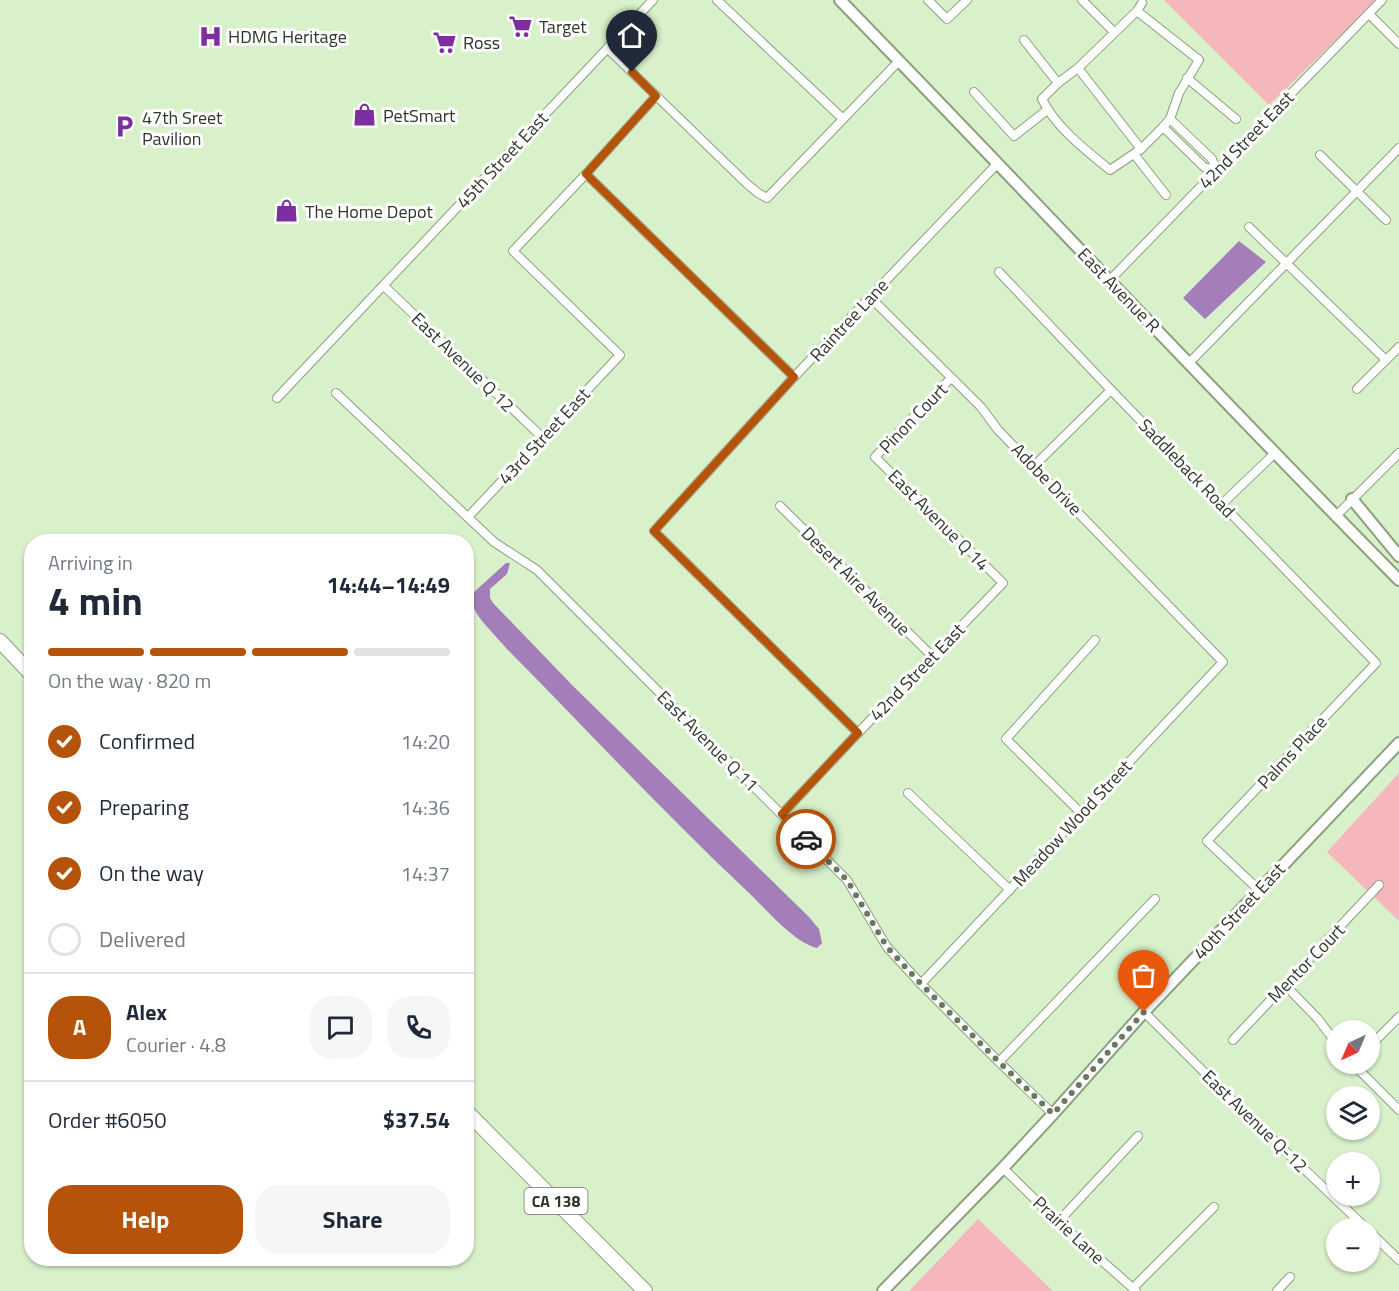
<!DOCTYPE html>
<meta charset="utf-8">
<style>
body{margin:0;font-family:"Titillium Web",sans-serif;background:#f6f6f7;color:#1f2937;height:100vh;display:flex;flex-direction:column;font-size:22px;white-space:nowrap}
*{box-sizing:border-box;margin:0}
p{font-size:20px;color:#747a83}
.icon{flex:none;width:33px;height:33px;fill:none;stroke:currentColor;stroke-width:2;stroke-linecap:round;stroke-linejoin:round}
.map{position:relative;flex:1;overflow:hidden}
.details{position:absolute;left:24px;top:534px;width:450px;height:732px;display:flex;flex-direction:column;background:#fff;border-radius:24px;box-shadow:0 2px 4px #0004}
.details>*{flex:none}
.needle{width:39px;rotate:224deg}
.tools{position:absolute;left:1326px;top:1020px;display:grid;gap:12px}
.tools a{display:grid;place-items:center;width:54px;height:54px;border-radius:50%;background:#fff;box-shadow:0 2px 4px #0004;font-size:30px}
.pin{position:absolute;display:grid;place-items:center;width:51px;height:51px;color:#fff;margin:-62px -26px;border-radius:50% 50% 50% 0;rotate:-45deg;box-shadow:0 0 6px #0007}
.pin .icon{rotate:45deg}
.courier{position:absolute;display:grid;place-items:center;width:60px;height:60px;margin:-30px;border:4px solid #b45309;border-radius:50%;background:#fff;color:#222;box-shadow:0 2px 8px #0007}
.head em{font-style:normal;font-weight:700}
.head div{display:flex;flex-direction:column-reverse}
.head{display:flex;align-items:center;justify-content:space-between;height:102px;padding:0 24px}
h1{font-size:39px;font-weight:700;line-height:45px}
.bar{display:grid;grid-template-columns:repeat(4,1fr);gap:9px 6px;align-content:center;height:72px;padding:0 24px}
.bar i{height:8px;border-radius:4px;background:#e0e1e3}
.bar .selected{background:#b45309}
.bar p{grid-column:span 4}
.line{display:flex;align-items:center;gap:15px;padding:0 24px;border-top:2px solid #e0e1e3}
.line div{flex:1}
.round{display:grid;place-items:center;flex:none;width:63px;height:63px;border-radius:24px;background:#f6f6f7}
ol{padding:0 24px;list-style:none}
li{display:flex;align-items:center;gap:18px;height:66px}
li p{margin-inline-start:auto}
li .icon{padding:6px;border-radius:50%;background:#b45309;color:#fff;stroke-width:4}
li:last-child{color:#747a83}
li i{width:33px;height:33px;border:3px solid #e0e1e3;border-radius:50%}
.cta{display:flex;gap:12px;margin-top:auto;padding:12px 24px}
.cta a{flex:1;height:69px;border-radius:24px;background:#b45309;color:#fff;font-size:24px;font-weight:700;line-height:69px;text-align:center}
.cta a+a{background:#f6f6f7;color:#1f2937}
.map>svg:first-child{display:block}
.green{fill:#f5b7bc}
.water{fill:#a47eb9}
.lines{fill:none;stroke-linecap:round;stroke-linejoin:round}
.minor-casing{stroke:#8ba07d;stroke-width:10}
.secondary-casing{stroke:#8ba07d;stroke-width:14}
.trunk-casing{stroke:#8ba07d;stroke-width:16}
.minor{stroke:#fff;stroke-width:8}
.secondary{stroke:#fff;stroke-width:10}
.trunk{stroke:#fff;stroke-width:14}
.done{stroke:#6a7861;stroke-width:6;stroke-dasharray:0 10.8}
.route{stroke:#b45309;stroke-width:8}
.labels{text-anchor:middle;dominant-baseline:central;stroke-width:6;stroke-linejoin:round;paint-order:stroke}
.shield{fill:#fff;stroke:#6d7368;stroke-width:1.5}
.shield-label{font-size:16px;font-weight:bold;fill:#2e3728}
.poi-label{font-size:18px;fill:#2e3728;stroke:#fff;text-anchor:start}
.street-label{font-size:18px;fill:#2e3728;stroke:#fff}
</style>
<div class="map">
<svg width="1399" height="1291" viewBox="0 0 1399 1291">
<rect width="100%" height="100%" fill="#d9f1ca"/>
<!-- green -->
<g class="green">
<path d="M1164,0H1377L1269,105Z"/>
<path d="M1399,773V921L1327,852Z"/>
<path d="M978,1219L1053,1291H909Z"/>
</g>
<!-- water -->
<g class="water">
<path d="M1239,241L1266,262L1205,319L1183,298Z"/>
<path d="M506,563H510L507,574L490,589V598L493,603L573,686L809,917L819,929L822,943L817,948C793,942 766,909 747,891C664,813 586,729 506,648C498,638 477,618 474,608C472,604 473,597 473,593Z"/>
</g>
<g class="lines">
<defs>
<g id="minor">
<path d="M717,0L842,118"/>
<path d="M928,0L947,19L967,0"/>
<path d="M1082,0L1114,32"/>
<path d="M1137,11L1199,60L1179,93L1170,119L1163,127L1141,149L1110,170C1086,150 1056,128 1042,99L1058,83L1078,68L1137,11L1142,3"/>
<path d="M1369,14L1399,44"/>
<path d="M1024,40L1058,83"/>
<path d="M607,48L746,183L758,193L767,198L899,61"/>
<path d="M1078,68L1141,149"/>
<path d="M1187,78L1236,119"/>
<path d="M974,92L1014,136L1047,110"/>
<path d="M1163,127L1204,167L1216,171L1212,159L1170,119"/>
<path d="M1134,154L1166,195"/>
<path d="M1320,155L1386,220"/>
<path d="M586,174L794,377"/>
<path d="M1249,227L1386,360"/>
<path d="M999,272L1111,390L1376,663L1207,841L1259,890"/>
<path d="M1110,280L1382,0"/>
<path d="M384,286L543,438"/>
<path d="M870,297L981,407L998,430L1223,662L921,984"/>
<path d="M1189,363L1399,148"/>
<path d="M1357,389L1399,347"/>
<path d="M336,393L494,542L537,570L847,880L887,947L921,984L999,1062L1053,1114"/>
<path d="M277,398L653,0"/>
<path d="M1034,466L1111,390"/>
<path d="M1222,504L1275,453"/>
<path d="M780,506L932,656"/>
<path d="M1336,516L1399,453"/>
<path d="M468,517L620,355L513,251L586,174L656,96"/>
<path d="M858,733L654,531L794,377L997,164"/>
<path d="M908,793L1010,890"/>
<path d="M782,814L858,733L1003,583L875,457L951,378"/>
<path d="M1082,814L1006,739L1095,640"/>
<path d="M1285,985L1318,1019L1336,1043"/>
<path d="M1144,1012L1240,1108L1366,1228"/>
<path d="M1233,1040L1379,885"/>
<path d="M1370,1046L1399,1017"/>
<path d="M999,1062L1155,899"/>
<path d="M1353,1064L1399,1110"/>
<path d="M1003,1168L1058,1222L1136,1291"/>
<path d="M1058,1222L1138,1136"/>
<path d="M1370,1232L1399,1260"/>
<path d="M1133,1288L1214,1207"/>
<path d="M1277,1291L1290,1277"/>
</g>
<g id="secondary">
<path d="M840,0C1027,192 1210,389 1399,580"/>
<path d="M1352,499L1399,556"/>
<path d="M883,1291L1003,1168L1053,1114L1144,1012L1399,743"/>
</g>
<g id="trunk">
<path d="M0,641L32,675"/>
<path d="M466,1111L645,1291"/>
</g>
</defs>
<!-- minor casing -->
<use href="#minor" class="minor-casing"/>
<!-- secondary casing -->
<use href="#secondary" class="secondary-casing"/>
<!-- trunk casing -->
<use href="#trunk" class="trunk-casing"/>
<!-- minor -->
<use href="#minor" class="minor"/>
<!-- secondary -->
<use href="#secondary" class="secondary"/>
<!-- trunk -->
<use href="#trunk" class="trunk"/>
</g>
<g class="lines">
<!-- done -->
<path class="done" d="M806,839L847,880L887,947L921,984L999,1062L1053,1114L1144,1012"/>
<!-- route -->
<path class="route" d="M632,72L656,96L586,174L794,377L654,531L858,733L782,814L806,839"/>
</g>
<!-- icons -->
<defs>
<symbol id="supermarket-bare" viewBox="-9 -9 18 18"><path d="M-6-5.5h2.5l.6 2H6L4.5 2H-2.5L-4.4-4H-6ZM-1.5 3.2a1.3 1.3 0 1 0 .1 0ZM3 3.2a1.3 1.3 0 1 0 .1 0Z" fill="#7d2fa0" stroke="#fff" stroke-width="2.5" paint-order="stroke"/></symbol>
<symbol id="hospital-bare" viewBox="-9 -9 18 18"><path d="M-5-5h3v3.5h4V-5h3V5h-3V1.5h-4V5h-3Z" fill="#7d2fa0" stroke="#fff" stroke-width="2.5" paint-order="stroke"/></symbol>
<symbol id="shop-bare" viewBox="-9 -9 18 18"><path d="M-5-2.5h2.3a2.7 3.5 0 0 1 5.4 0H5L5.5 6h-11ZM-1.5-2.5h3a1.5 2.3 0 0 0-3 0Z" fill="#7d2fa0" stroke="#fff" stroke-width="2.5" paint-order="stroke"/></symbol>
<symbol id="parking-bare" viewBox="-9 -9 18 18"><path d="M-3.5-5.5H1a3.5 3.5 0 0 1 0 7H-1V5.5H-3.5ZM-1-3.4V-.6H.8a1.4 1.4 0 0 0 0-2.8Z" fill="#7d2fa0" stroke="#fff" stroke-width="2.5" paint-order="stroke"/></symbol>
</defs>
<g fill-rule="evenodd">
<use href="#supermarket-bare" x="504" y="10" width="33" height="33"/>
<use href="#hospital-bare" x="194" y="20" width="33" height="33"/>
<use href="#supermarket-bare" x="428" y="26" width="33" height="33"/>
<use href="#shop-bare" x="348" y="98" width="33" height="33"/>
<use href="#parking-bare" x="108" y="110" width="33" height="33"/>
<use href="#shop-bare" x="270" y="194" width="33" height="33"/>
</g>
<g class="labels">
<!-- shield labels -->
<rect class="shield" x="524.5" y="1188" width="63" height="26" rx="4.5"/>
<g class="shield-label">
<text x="556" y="1201">CA 138</text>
</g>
<!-- poi labels -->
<g class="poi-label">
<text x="539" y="26">Target</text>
<text x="228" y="36">HDMG Heritage</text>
<text x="463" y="42">Ross</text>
<text x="383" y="115">PetSmart</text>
<text x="142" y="117">47th Sreet<tspan x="142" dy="21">Pavilion</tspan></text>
<text x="305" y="211">The Home Depot</text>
</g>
<!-- street labels -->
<g class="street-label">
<text transform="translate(1246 140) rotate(-46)">42nd Street East</text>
<text transform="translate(502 160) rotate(-47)">45th Street East</text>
<text transform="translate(1119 290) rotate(46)">East Avenue R</text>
<text transform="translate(849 320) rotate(-47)">Raintree Lane</text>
<text transform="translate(463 362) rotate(44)">East Avenue Q 12</text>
<text transform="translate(913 418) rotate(-46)">Pinon Court</text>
<text transform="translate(544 436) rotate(-47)">43rd Street East</text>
<text transform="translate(1187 468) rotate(46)">Saddleback Road</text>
<text transform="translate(1047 479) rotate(46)">Adobe Drive</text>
<text transform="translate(939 520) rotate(45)">East Avenue Q 14</text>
<text transform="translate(856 581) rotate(45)">Desert Aire Avenue</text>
<text transform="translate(917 672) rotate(-46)">42nd Street East</text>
<text transform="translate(708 741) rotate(45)">East Avenue Q 11</text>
<text transform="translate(1292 752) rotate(-47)">Palms Place</text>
<text transform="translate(1072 823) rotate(-47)">Meadow Wood Street</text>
<text transform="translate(1239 911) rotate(-47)">40th Street East</text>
<text transform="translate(1306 963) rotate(-46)">Mentor Court</text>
<text transform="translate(1255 1121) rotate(44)">East Avenue Q-12</text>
<text transform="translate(1069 1230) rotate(43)">Prairie Lane</text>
</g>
</g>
</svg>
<div class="tools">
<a><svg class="needle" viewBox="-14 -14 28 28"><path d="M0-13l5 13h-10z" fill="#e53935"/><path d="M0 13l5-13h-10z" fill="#747a83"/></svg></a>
<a><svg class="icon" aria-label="layers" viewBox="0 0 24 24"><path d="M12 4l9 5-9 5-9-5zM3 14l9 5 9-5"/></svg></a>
<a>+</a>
<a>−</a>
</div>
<div class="pin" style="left:1144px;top:1012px;background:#ea580c"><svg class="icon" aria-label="bag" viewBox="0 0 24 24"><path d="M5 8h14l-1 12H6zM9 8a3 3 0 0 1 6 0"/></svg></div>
<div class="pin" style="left:632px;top:72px;background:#1f2937"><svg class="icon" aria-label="home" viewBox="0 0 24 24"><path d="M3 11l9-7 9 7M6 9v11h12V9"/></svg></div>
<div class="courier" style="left:806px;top:839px"><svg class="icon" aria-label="car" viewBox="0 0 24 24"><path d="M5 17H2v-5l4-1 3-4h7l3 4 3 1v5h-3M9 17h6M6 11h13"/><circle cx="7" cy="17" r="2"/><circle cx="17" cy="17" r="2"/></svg></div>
<section class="details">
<div class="head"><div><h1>4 min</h1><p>Arriving in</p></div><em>14:44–14:49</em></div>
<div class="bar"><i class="selected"></i><i class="selected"></i><i class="selected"></i><i></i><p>On the way · 820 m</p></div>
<ol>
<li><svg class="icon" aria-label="check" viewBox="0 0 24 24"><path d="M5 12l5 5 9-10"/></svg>Confirmed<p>14:20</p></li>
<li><svg class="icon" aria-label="check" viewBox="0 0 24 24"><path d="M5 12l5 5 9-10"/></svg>Preparing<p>14:36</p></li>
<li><svg class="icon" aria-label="check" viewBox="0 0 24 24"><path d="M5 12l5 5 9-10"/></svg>On the way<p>14:37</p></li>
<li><i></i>Delivered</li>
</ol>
<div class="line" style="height:108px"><b class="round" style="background:#b45309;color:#fff">A</b><div><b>Alex</b><p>Courier · 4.8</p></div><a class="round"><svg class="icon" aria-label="chat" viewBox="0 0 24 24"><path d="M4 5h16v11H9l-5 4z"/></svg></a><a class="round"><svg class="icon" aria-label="phone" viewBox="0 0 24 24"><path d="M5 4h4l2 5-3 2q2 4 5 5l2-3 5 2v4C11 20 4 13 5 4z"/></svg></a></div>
<div class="line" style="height:78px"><div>Order #6050</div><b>$37.54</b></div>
<div class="cta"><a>Help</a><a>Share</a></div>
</section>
</div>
